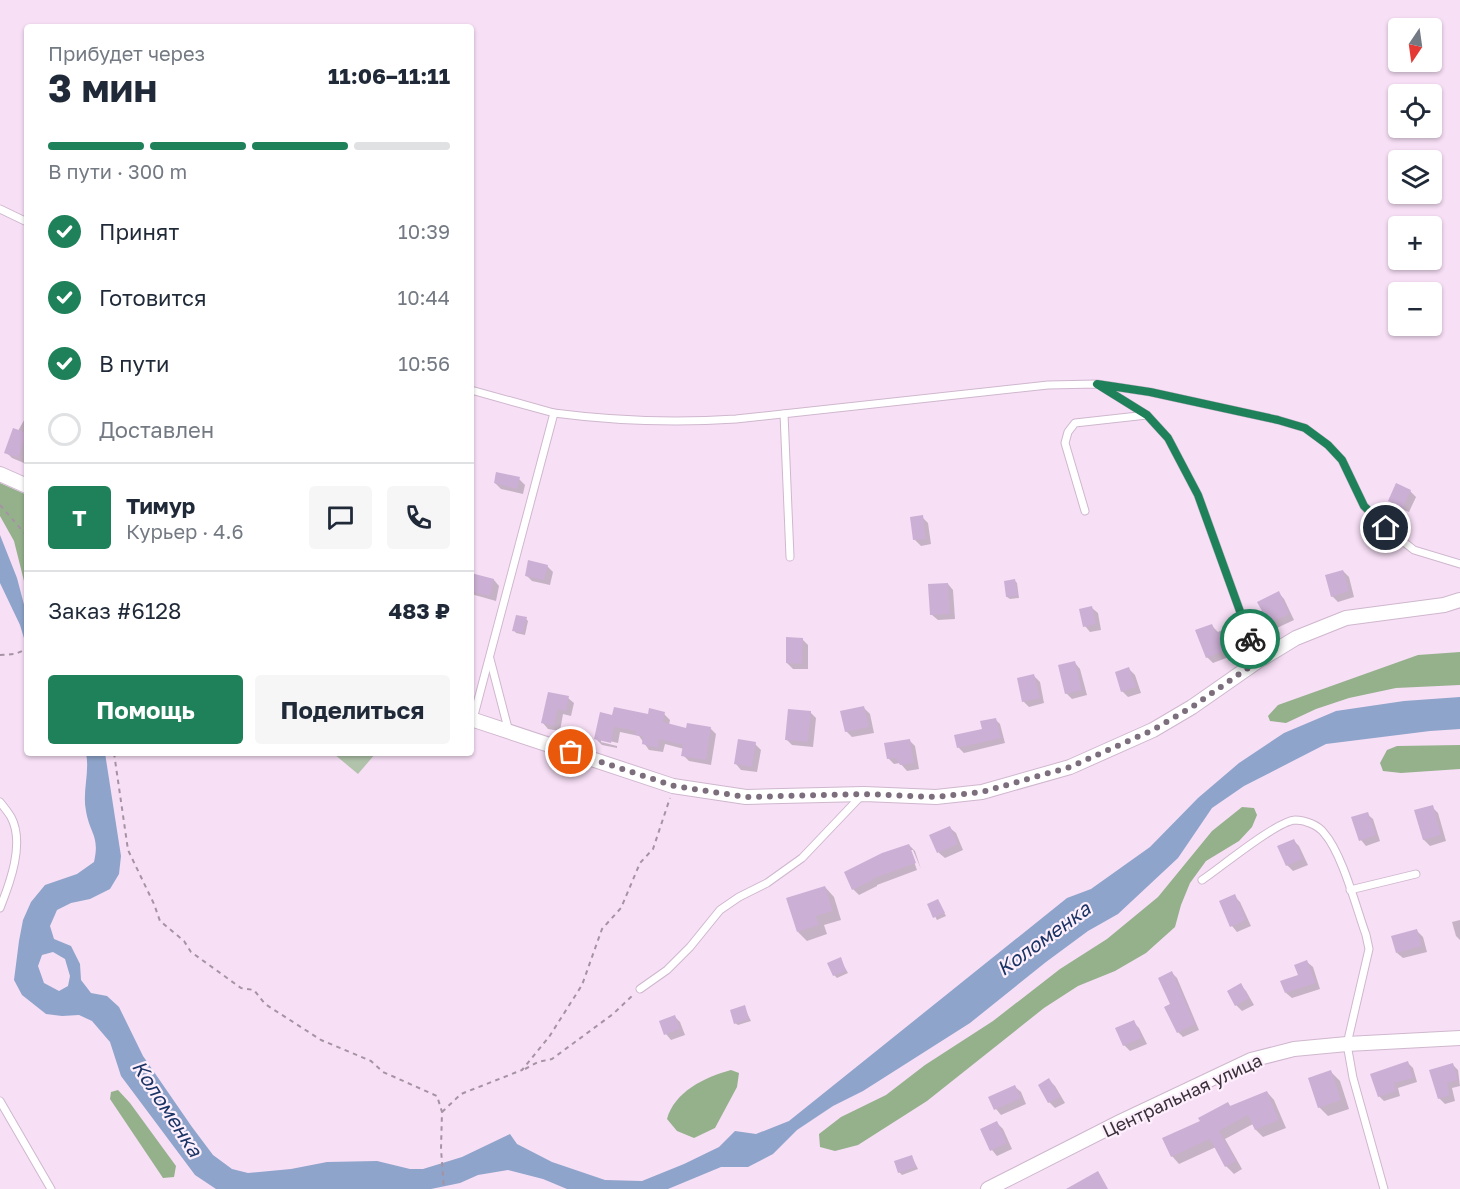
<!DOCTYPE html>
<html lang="ru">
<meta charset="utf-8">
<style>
body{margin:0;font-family:"Golos Text",sans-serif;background:#f6f6f7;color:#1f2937;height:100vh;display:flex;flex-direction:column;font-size:22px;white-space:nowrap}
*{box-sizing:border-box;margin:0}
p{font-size:20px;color:#747a83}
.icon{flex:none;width:33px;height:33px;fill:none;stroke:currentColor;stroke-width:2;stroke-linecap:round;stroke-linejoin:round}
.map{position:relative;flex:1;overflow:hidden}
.sheet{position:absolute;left:24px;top:24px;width:450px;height:732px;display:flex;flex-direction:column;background:#fff;border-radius:6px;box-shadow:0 2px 4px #0004}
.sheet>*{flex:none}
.needle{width:39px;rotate:193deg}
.tools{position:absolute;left:1388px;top:18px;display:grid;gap:12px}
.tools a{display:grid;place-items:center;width:54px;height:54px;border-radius:6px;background:#fff;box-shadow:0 2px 4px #0004;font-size:30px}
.pin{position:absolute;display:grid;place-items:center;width:51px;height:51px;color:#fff;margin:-26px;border:3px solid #fff;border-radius:50%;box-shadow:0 2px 6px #0007}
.courier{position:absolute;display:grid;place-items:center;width:60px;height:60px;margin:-30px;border:4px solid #1f815a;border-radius:50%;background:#fff;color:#222;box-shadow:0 2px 8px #0007}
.head em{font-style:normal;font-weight:700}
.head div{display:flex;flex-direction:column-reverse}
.head{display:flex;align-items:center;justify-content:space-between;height:102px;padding:0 24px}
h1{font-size:39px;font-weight:700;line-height:45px}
.bar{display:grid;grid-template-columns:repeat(4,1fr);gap:9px 6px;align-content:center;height:72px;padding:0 24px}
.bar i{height:8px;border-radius:4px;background:#e0e1e3}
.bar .on{background:#1f815a}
.bar p{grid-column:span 4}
.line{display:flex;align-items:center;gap:15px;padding:0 24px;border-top:2px solid #e0e1e3}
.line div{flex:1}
.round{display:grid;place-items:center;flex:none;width:63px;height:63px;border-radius:6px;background:#f6f6f7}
ol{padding:0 24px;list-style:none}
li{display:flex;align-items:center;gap:18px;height:66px}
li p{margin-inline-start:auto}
li .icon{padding:6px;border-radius:50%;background:#1f815a;color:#fff;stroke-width:4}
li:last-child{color:#747a83}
li i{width:33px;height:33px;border:3px solid #e0e1e3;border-radius:50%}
.action{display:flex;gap:12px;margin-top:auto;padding:12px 24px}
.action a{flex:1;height:69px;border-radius:6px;background:#1f815a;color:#fff;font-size:24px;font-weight:700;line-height:69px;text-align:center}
.action a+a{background:#f6f6f7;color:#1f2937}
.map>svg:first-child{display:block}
.green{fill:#b1c3aa}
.forest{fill:#95b18c}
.water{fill:#8ea4ca;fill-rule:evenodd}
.shadow{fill:#0003}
.building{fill:#ccafd4}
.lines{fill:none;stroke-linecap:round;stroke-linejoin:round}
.lane-casing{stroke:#cfb7ce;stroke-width:9}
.street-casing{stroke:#cfb7ce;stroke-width:16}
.path{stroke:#a593a4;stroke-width:2;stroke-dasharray:4.5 4.5;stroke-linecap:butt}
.lane{stroke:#fff;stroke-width:7}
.street{stroke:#fff;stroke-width:14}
.done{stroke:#7c6e7c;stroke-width:6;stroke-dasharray:0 10.8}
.route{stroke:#1f815a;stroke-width:8}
.labels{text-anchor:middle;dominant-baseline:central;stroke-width:4.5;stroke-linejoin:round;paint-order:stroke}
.street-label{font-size:18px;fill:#3a313a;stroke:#feeffd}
.water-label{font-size:20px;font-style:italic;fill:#1a3565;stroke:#feeffd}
</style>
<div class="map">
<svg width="1460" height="1189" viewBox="0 0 1460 1189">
<rect width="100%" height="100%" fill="#f7dff6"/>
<!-- green -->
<path class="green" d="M335,753H376L358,774L334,754Z"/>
<!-- forest -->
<g class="forest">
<path d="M0,483L27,495V593L14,541L0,516Z"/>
<path d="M1460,652V685L1396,688L1349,698L1316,709L1286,723L1270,721L1268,716L1278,705L1418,655Z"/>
<path d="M1460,745V769L1401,773L1383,771L1380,763L1387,750L1397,746Z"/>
<path d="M1242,807L1254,808L1257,815L1252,827L1239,841L1206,861L1190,883L1181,905L1175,927L1146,953L1115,971L1078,986L1044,1008L927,1101L858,1145L835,1151L820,1147L819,1134L841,1117L886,1095L925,1065L993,1021L1060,969L1107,939L1158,897L1212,831Z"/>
<path d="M731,1070L739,1073L737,1087L715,1128L694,1138L677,1131L667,1119C674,1092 705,1077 731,1070Z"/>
<path d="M118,1090L130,1103L176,1166L174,1177L163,1178L110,1099L111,1092Z"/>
</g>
<!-- water -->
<g class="water">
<path d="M0,535L17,578L27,616V648L20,625L0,583Z"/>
<path d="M1460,697V729L1430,731L1326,744L1244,786L1212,808L1178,858L1118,914L1088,931L1046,962L970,1023L863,1091L833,1106L797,1130L773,1154L748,1167H721L668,1189H567L543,1179L508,1170L478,1175L460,1183L431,1189H216L195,1175L121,1076L110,1042L92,1021L79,1015L62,1016L46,1014L22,995L14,980L19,941L23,920L31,902L45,885L77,874L94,862C100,836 90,834 86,811C82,792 90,772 86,753H105L121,856L119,874L110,889L90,899L71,903L57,910L50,926L54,939L71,946L80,964L81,980L91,993L107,996L119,1007L143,1056L192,1127L213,1155L232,1169L248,1173L291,1169L327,1162L377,1161L410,1169H423L462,1157L510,1134L517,1144L552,1162L605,1180L642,1181L684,1164L719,1147L735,1131L756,1134L789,1121L1067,898L1091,889L1150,847L1198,798L1239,763L1284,733L1336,711L1404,701ZM53,952L65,959L70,976L68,986L59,991L44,983L38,966L42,955Z"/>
</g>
<!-- shadow -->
<g class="shadow">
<path d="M27,415V455L24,463L12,458L6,452Z"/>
<path d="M519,479L525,485L523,494L501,489L495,483Z"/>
<path d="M1410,491L1416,497L1409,512L1396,507L1390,501Z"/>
<path d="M922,517L928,523L931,544L921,546L915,540Z"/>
<path d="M547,566L553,572L550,585L532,581L526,575Z"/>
<path d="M1343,571L1349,577L1354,597L1338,602L1332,596Z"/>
<path d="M471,575L494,580L499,586L496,601L471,594Z"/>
<path d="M1015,581L1017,583L1019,598L1010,599L1007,597Z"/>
<path d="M948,584L953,590L955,619L938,620L932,615Z"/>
<path d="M1279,593L1284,599L1294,620L1266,633L1260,627Z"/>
<path d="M1092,608L1098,613L1101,630L1090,632L1085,626Z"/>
<path d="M526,619L528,621L525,635L516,633L514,630Z"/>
<path d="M1212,626L1219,633L1222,632L1227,638L1234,655L1213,663L1207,657Z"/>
<path d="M802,639L808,645V669H793L787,663Z"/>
<path d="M1075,663L1080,669L1087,695L1072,699L1066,693Z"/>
<path d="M1129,669L1135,675L1141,693L1128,697L1122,691Z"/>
<path d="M1034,676L1040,682L1044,703L1029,707L1023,701Z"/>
<path d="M568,698L574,703L571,716L563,714L560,731L548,729L543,723Z"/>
<path d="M864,708L870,714L874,733L852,737L846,731Z"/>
<path d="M810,712L816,718L813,747L792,745L786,739Z"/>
<path d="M664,714L670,720L669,725L687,730L710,728L716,734L711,765L689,761L683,755L684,749L665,744L663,752L649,750L639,736L620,732L618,743L601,739V742L617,746V748L602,745L596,739L613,717Z"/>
<path d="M995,719L1000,724L1005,743L964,753L959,748L956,736L984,730Z"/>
<path d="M909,740L915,746L919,769L907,771L900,763L894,764L888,758Z"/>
<path d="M755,744L761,750L757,772L741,770L736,764Z"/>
<path d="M1432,807L1438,813L1446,841L1430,846L1424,840L1416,811Z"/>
<path d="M1367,814L1373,819L1380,841L1366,846L1361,840Z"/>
<path d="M950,828L956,833L963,850L945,858L939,853L931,836Z"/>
<path d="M1294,841L1299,846L1308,865L1293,871L1287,865Z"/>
<path d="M909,845L915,851L921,869L913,850H910L917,870L877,885V886L859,895L853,889Z"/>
<path d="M825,887L834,897L841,920L824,925L827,934L807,941L798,932Z"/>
<path d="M1234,896L1240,902L1251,926L1237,932L1232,926Z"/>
<path d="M938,901L946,916L937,920L929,905Z"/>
<path d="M1460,920V940L1456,936L1452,922Z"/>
<path d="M1417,931L1423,937L1427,952L1403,958L1397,953Z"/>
<path d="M840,959L848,973L837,978L834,975Z"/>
<path d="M1307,962L1313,967L1320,989L1292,998L1286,993L1299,976Z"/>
<path d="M1172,973L1177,978L1199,1030L1183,1037L1178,1032Z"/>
<path d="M1240,985L1246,991L1254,1005L1242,1011L1236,1005Z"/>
<path d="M744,1007L751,1021L738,1025L735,1023Z"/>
<path d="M674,1016L680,1022L685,1035L671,1040L666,1034Z"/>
<path d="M1133,1022L1139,1028L1147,1044L1130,1051L1124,1045Z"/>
<path d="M1408,1063L1413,1068L1417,1082L1398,1088L1400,1096L1384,1101L1379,1096Z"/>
<path d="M1452,1064L1458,1070L1460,1086L1452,1088L1455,1101L1445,1104L1439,1098Z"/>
<path d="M1331,1072L1340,1081L1349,1109L1328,1116L1319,1107Z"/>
<path d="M1049,1080L1055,1086L1065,1103L1055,1108L1049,1102L1040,1085Z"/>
<path d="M1015,1087L1021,1092L1026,1104L1001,1115L996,1109L990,1098Z"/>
<path d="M1267,1092L1274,1100L1286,1128L1263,1137L1256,1130L1253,1124L1225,1139L1242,1169L1234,1174L1226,1166L1216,1147L1179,1164L1172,1156L1202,1122L1228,1103L1231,1107Z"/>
<path d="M997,1123L1003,1129L1012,1149L997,1156L992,1150Z"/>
<path d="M912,1157L918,1169L902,1175L899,1172Z"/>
</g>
<!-- building -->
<g class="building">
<path d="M13,428L27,433L18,458L4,453Z"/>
<path d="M496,472L520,477L517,489L494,483Z"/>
<path d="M1396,483L1411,490L1403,508L1388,501Z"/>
<path d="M923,515L926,539L913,540L910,517Z"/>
<path d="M528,560L548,565L544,580L525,576Z"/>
<path d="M1343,570L1349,591L1331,597L1325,575Z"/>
<path d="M471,573L494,579L490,596L471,592Z"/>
<path d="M1015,579L1018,596L1006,597L1004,581Z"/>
<path d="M948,583L950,614L930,615L928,584Z"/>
<path d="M1279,591L1289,614L1259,628L1253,615L1262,611L1257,602Z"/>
<path d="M1092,606L1096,624L1083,627L1079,609Z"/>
<path d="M516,615L527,617L523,633L512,631Z"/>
<path d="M1212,624L1216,633L1222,630L1229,649L1206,658L1195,630Z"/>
<path d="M786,637L803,638L802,664L786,663Z"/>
<path d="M1075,661L1082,690L1065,694L1058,665Z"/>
<path d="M1129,667L1136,687L1121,692L1115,672Z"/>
<path d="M1034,674L1040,698L1022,702L1017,678Z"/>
<path d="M548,692L569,696L566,711L558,709L554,726L541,723Z"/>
<path d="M864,706L869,727L845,732L840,711Z"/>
<path d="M614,707L648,714L649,708L665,712L663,722L686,728L687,723L711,727L706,760L681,756L683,745L659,739L658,748L642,744L643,736L635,735L636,731L614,727L611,743L594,739L600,712L612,715Z"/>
<path d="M788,709L811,711L808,742L785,740Z"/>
<path d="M996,718L1001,738L957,748L954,735L982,729L980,721Z"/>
<path d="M738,739L756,742L752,767L734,764Z"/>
<path d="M910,739L914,763L900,765L896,758L887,759L884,743Z"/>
<path d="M1433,805L1441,835L1423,840L1414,810Z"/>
<path d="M1368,812L1376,835L1359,841L1351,817Z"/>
<path d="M950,826L958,844L937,853L929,835Z"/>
<path d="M1294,839L1303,859L1286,866L1277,846Z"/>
<path d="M909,844L916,863L872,879L873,880L852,890L844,872L882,853Z"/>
<path d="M825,886L833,911L816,916L819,925L797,932L786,898Z"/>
<path d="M1235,894L1246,920L1230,927L1219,901Z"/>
<path d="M938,899L945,913L933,918L927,904Z"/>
<path d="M1417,929L1422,946L1396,953L1391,936Z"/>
<path d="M841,957L846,971L833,976L827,963Z"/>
<path d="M1307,960L1316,983L1285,993L1280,981L1298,975L1294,965Z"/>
<path d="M1172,971L1195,1024L1177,1033L1164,1007L1170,1004L1158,978Z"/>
<path d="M1241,983L1249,998L1235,1006L1227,991Z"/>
<path d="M745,1005L749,1019L734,1024L730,1010Z"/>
<path d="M675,1015L680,1029L664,1035L659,1021Z"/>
<path d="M1134,1020L1142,1038L1123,1046L1115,1028Z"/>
<path d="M1408,1061L1413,1078L1394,1083L1396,1091L1378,1097L1370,1074Z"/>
<path d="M1453,1063L1458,1080L1447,1083L1450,1095L1438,1099L1429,1070Z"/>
<path d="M1331,1070L1341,1100L1318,1108L1308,1078Z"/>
<path d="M1049,1078L1060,1097L1048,1103L1038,1085Z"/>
<path d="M1015,1085L1021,1098L994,1110L988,1097Z"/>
<path d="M1267,1091L1279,1120L1255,1130L1248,1115L1219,1131L1236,1161L1225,1167L1210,1139L1171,1157L1162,1138L1200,1121L1198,1118L1228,1102L1230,1106Z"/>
<path d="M997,1121L1007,1143L990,1151L980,1129Z"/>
<path d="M912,1155L916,1167L898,1173L894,1161Z"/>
<path d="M1098,1171L1108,1189H1066Z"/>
</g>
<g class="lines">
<defs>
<g id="lane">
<path d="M0,209L27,222"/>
<path d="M1102,387L1147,415L1168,438L1198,495L1258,661"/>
<path d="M471,390L554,413L473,719"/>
<path d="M554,413C615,421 675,423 736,419L1048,385L1097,384L1150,392L1278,420L1305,428L1328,445L1342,460L1364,506L1386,528L1414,550L1460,564"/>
<path d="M784,414L790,557"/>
<path d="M1085,511L1065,443L1068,432L1075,423L1147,415"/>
<path d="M490,659L509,732"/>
<path d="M0,802C4,807 8,812 11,817C25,843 10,883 0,908"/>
<path d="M1202,880C1220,868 1277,821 1295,820C1305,820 1318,825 1324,833C1342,853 1356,907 1366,935L1369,949L1347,1044L1353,1078L1384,1189"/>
<path d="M1350,890L1416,874"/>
<path d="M640,989L667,970L690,947L720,910L739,897L767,883L802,858L862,795"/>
<path d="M0,1101L51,1189"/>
</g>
<g id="street">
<path d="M0,474L27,486"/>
<path d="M471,719L673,786L746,797L864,794L936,797L982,792L1070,767L1153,730L1192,707L1258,661L1296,638L1346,618L1444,605L1460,600"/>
<path d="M988,1189L1122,1121L1251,1060L1294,1049L1347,1044L1460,1038"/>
</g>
</defs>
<!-- lane casing -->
<use href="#lane" class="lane-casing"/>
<!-- street casing -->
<use href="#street" class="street-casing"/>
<!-- path -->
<g class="path">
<path d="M0,505L27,536"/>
<path d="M0,655L15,654L27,649"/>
<path d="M114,753L128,850L154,904L160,921L184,941L191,952L241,988L254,990L265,1004L321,1040L371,1061L383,1072L437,1096L442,1112L441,1149L444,1189"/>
<path d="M525,1069L538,1062L552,1059L613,1014L633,995"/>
<path d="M442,1112L461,1094L522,1070L549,1037L582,985L602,929L621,908L640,863L653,849L670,798"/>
</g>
<!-- lane -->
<use href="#lane" class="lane"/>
<!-- street -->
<use href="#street" class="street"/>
</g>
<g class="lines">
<!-- done -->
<path class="done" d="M571,752L674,786L746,797L864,794L936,797L982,792L1070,767L1153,730L1192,707L1258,661L1250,639"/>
<!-- route -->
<path class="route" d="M1250,639L1198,495L1168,438L1147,415L1097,384L1150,392L1278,420L1305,428L1328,445L1342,460L1364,506L1386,528"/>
</g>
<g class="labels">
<!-- street labels -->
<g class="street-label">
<text transform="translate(1182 1095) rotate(-25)">Центральная улица</text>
</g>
<!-- water labels -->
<g class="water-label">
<text transform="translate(1043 938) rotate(-36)">Коломенка</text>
<text transform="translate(168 1108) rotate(57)">Коломенка</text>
</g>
</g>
</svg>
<div class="tools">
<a><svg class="needle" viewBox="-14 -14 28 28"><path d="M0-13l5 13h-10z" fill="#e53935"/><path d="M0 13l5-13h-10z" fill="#747a83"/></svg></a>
<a><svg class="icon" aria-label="locate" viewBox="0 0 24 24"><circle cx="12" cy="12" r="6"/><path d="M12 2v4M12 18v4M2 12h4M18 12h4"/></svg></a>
<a><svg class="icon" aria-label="layers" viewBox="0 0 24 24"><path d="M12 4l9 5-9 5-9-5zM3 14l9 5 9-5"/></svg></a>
<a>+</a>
<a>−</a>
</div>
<div class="pin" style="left:571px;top:752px;background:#ea580c"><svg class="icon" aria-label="bag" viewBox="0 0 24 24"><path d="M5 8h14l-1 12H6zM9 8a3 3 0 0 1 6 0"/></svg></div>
<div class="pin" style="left:1386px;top:528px;background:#1f2937"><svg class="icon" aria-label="home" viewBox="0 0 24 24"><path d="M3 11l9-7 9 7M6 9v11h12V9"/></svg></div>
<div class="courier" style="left:1250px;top:639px"><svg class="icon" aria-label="bike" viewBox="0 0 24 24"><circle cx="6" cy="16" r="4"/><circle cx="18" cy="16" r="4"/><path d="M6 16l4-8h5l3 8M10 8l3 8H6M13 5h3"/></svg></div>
<section class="sheet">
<div class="head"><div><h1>3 мин</h1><p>Прибудет через</p></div><em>11:06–11:11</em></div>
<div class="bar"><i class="on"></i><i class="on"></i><i class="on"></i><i></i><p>В пути · 300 m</p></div>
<ol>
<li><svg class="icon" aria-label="check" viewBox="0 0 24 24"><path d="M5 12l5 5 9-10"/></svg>Принят<p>10:39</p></li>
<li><svg class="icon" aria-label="check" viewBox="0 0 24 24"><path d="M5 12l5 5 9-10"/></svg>Готовится<p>10:44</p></li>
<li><svg class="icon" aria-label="check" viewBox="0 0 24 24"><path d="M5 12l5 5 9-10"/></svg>В пути<p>10:56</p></li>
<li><i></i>Доставлен</li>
</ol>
<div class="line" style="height:108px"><b class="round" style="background:#1f815a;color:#fff">Т</b><div><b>Тимур</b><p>Курьер · 4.6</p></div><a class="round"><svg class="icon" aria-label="chat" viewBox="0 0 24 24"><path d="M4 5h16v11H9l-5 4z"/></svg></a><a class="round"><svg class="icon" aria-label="phone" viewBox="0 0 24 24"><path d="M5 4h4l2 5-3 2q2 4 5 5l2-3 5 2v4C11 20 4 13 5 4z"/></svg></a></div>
<div class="line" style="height:78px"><div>Заказ #6128</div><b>483 ₽</b></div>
<div class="action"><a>Помощь</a><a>Поделиться</a></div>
</section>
</div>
